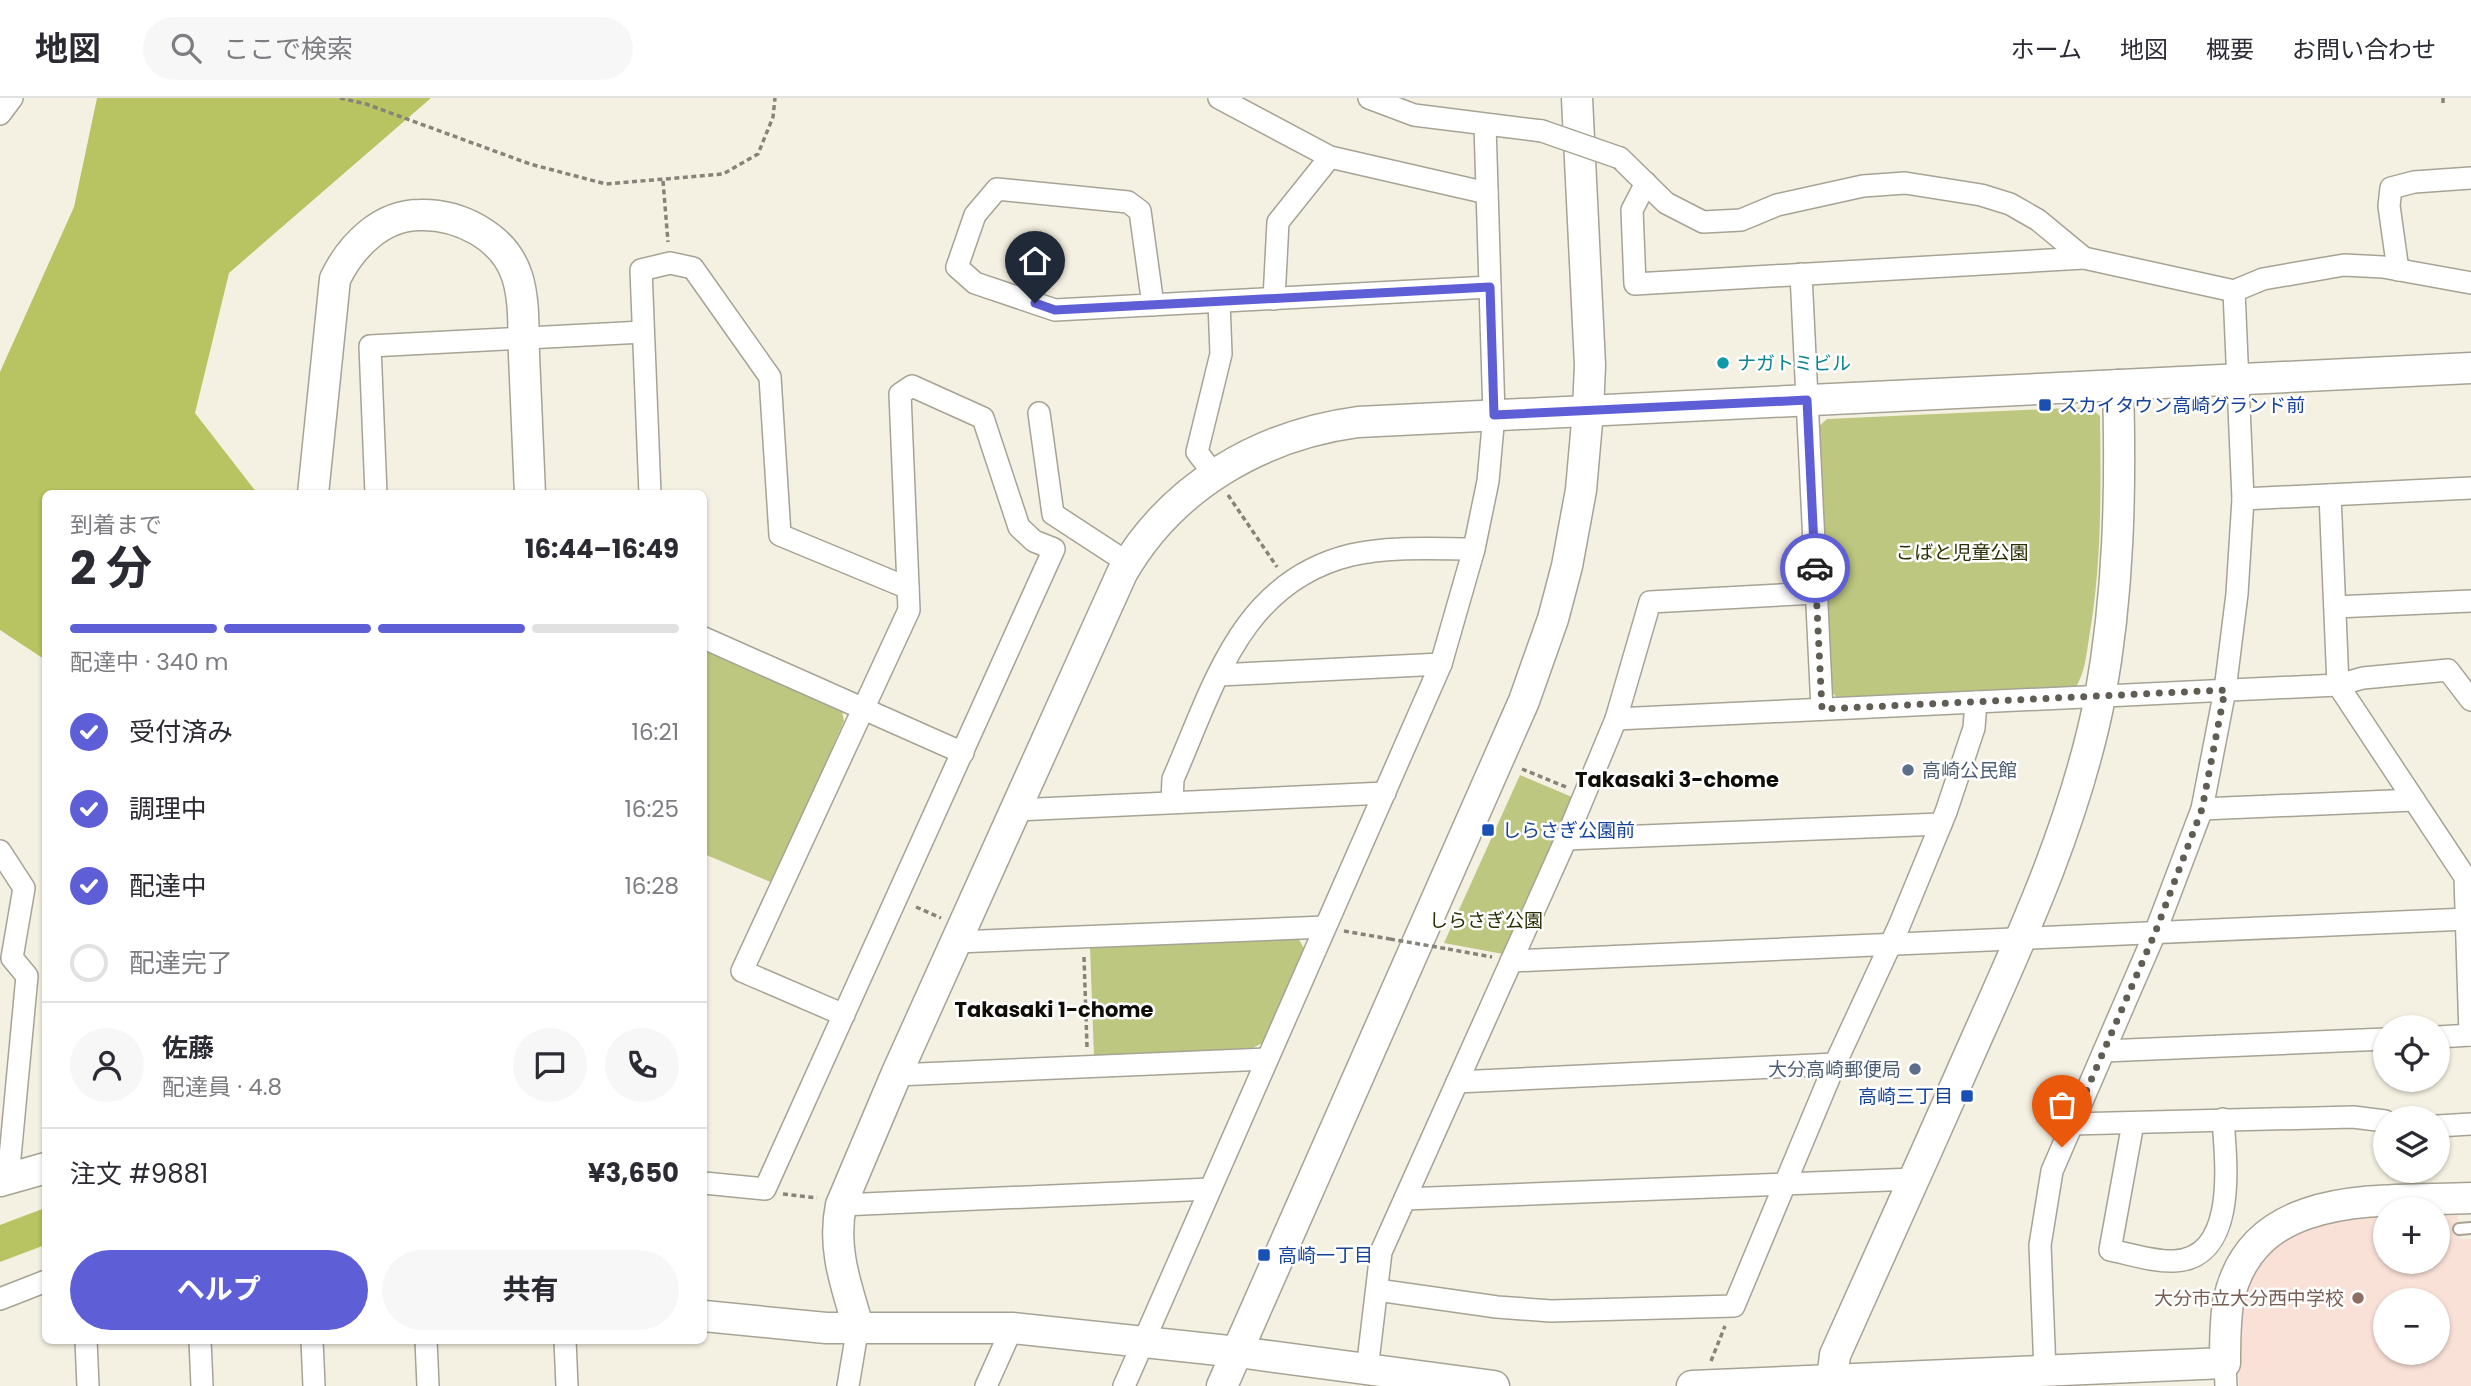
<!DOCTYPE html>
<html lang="ja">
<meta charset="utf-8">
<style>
body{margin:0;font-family:Poppins,"Noto Sans JP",sans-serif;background:#f7f7f7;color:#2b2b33;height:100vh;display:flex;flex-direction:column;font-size:26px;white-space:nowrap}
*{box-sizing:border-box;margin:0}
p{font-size:23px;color:#7c7c81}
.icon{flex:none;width:38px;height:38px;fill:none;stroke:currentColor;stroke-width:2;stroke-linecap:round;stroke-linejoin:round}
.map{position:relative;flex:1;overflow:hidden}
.details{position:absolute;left:42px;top:392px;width:665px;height:854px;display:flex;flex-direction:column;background:#fff;border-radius:10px;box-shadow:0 2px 5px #0004}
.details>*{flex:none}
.controls{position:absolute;left:2373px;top:917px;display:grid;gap:14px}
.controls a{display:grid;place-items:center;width:77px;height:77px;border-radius:50%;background:#fff;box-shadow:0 2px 5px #0004;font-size:35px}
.pin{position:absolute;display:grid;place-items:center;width:60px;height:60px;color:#fff;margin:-72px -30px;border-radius:50% 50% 50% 0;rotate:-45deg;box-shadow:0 0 7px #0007}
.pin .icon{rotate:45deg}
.courier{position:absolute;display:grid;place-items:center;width:70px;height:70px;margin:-35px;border:5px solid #5e5fd7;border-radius:50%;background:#fff;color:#222;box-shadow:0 2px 9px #0007}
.summary em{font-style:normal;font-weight:700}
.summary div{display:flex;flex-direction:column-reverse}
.summary{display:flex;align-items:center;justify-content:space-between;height:119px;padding:0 28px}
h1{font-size:46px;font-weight:700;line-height:52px}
.bar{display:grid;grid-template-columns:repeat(4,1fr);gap:10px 7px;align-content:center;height:84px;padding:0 28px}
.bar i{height:9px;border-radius:5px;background:#e1e1e2}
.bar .selected{background:#5e5fd7}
.bar p{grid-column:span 4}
.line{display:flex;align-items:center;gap:18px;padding:0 28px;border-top:2px solid #e1e1e2}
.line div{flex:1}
.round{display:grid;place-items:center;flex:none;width:74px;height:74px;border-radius:37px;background:#f7f7f7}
ol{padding:0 28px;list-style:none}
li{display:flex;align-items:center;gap:21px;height:77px}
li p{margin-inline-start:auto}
li .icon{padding:7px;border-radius:50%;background:#5e5fd7;color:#fff;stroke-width:4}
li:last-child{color:#7c7c81}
li i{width:38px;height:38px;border:4px solid #e1e1e2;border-radius:50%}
.primary-button{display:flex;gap:14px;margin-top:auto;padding:14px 28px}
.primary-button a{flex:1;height:80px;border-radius:42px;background:#5e5fd7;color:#fff;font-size:28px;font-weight:700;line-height:80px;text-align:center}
.primary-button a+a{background:#f7f7f7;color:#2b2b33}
header{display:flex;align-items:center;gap:42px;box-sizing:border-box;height:98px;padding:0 35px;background:#fff;border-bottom:2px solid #e1e1e2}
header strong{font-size:33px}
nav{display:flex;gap:38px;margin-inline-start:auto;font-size:24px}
.search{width:490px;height:63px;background:#f7f7f7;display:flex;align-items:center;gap:18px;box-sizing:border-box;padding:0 24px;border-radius:38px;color:#7c7c81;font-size:26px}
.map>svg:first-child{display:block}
.education{fill:#fae1d8;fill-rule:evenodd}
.green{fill:#bec780}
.forest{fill:#b8c361}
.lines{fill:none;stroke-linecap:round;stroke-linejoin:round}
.lane-casing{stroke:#a6a395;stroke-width:14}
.street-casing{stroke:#a6a395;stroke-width:24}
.secondary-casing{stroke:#a6a395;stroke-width:33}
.path{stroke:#868379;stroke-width:3.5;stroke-dasharray:5 3.5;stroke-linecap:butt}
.lane{stroke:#fff;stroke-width:10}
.street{stroke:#fff;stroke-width:21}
.secondary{stroke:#fff;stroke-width:30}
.street-bridge-casing{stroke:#a6a395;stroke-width:24;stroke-linecap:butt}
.path-bridge{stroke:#868379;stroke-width:3.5;stroke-dasharray:5 3.5;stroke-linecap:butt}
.street-bridge{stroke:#fff;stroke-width:21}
.done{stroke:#5f5d54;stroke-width:7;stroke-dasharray:0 12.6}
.route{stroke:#5e5fd7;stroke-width:9}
.culture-dot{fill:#0f9aa8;stroke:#fff;stroke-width:2.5}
.transit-dot{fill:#1a4fb4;stroke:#fff;stroke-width:2.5}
.service-dot{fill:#5c6f8a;stroke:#fff;stroke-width:2.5}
.education-dot{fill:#8d6e63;stroke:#fff;stroke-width:2.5}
.labels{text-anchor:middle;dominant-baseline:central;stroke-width:5;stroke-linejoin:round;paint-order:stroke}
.culture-label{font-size:19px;fill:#0d838f;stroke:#fff;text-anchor:start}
.transit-label{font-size:19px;fill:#164399;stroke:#fff;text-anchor:start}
.park-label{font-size:19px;fill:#2a2e03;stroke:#fff}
.service-label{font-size:19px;fill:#4e5e75;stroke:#fff;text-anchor:start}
.education-label{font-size:19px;fill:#785e54;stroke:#fff;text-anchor:end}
.neighbourhood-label{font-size:21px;font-weight:bold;fill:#0e0d08;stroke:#fff}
</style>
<header>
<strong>地図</strong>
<div class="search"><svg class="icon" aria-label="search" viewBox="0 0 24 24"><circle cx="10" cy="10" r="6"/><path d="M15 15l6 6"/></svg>ここで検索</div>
<nav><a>ホーム</a><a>地図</a><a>概要</a><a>お問い合わせ</a></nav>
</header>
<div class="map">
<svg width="2471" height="1288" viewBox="0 0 2471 1288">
<rect width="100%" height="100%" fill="#f5f1e2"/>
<!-- education -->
<path class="education" d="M2458,1115L2460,1141H2471V1288H2239L2238,1246L2245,1198L2255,1172L2271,1151L2295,1134L2334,1123L2385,1119V1164H2438V1116ZM2385,1202H2438V1255H2385Z"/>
<!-- green -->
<g class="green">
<path d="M2090,309L2100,318C2101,392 2102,466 2089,540C2086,559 2085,576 2074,592L1839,602L1831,593L1817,330L1827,321Z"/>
<path d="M704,550L841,609L844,623L773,785L704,756Z"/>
<path d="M1520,677L1572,699L1503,856L1444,845Z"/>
<path d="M1298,840L1305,852L1264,944L1251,951L1094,959L1090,848Z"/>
</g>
<!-- forest -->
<g class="forest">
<path d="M97,0H431L229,175L195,315L257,395L46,396L44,561L0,532V274L74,109Z"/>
<path d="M45,1110V1147L0,1164V1127Z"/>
</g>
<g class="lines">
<defs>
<path id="lane" d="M2459,1131L2471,1130"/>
<g id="street">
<path d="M1219,0L1330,59L1487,95"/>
<path d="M1369,0L1414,17L1542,33"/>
<path d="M0,16L12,0"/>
<path d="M1620,60L1666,105L1703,124L1741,122L1777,107L1863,88L1905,85L1981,97L2010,106L2038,122L2084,160L2234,193L2263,181L2344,167L2383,169L2471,185"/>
<path d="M1646,85L1632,112L1635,186L2084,160"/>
<path d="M2398,172L2389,108L2391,90L2414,84L2471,80"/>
<path d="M1801,176L1822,611"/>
<path d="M1274,201L1278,124L1330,59"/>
<path d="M1153,207L1140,113L1128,104L997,91L975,117L957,169L975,185L1055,212L1490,189"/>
<path d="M1039,315L1053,416L1128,465"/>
<path d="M1213,375L1197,354L1221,256L1219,204"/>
<path d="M376,396L370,248L643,234"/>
<path d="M650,396L641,172L670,165L693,170L770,279L780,437L908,490"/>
<path d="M2330,397L2338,587L2465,779L2470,937"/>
<path d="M2243,401L2471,390"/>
<path d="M2335,509L2471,503"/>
<path d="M704,540L963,655"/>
<path d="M1219,577L1441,566"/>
<path d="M1616,621L2338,587L2363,580L2448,572L2471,602"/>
<path d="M1172,704L1173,681C1214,588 1240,484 1351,457C1391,448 1434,451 1474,451"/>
<path d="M2202,711L2414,702"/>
<path d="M1014,712L1385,695"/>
<path d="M1566,741L1941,726"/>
<path d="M0,753L24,790L12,860L27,878L8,1081"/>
<path d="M957,844L1325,829"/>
<path d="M1511,863L2467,821"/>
<path d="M2438,939L2471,937"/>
<path d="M2104,953L2385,941"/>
<path d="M896,977L1267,961"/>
<path d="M1457,984L1835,966"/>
<path d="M2133,1025L2110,1152C2130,1156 2154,1164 2174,1163C2238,1160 2226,1064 2223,1021"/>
<path d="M2072,1026L2353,1019L2385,1023"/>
<path d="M2438,1028L2471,1026"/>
<path d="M704,1085L765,1091L1054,451L1034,443L1019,429L983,320L912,288L900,296L909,512L742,873L844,917"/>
<path d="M1405,1101L1914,1081"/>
<path d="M841,1107L1210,1091"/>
<path d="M1377,1192L1497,1209L1551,1213L1734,1208L1835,966L1899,828L1946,714L1974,630L1976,604"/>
<path d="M0,1201L46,1183"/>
<path d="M86,1242L88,1288"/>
<path d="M200,1242L202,1288"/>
<path d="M312,1242L314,1288"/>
<path d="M426,1242L428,1288"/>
<path d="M565,1242L567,1288"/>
<path d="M2225,1265L2226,1288"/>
<path d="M1367,1272L1381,1154L1566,741L1616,621L1650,504L1816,495"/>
<path d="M2045,1273L2040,1147L2052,1073L2155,835L2202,711L2225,592L2237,496L2243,401L2234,193"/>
<path d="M848,1288L858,1228"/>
<path d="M986,1288L1012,1230"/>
<path d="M1124,1288L1441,566L1474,451L1488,383L1494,317L1485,27"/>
</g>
<g id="secondary">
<path d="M313,396L335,181C351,148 381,117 420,117C459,116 504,138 517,178C525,203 523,232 524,257C526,303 528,349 530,396"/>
<path d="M0,1083L46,1070"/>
<path d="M704,1218L826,1230H1012L1238,1254L1494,1288"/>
<path d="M858,1228C846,1187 832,1150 841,1107L896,977L1122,475C1172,388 1261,337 1358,324L2471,270"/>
<path d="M1832,1282L1835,1257C1883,1150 1931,1044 1978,937C2027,828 2077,717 2100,599C2119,495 2121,392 2118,287"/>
<path d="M1222,1288L1524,603L1553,521L1567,468L1581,392L1588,313L1590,267L1577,0"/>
<path d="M1692,1288L2225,1265C2225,1245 2225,1225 2228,1205C2251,1089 2381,1104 2471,1100"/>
</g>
</defs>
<!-- lane casing -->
<use href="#lane" class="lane-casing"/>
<!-- street casing -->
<use href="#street" class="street-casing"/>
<!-- secondary casing -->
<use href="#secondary" class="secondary-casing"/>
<!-- path -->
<g class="path">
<path d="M340,0L366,6L530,66L606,86L723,76L758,56L773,19L775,0"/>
<path d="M2443,0V7"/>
<path d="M663,83L668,144"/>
<path d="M1228,397L1277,469"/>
<path d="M1522,671L1566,689"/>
<path d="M916,809L941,820"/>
<path d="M1344,833L1390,841"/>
<path d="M1448,851L1492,859"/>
<path d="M1084,859L1087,949"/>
<path d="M783,1096L817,1100"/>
<path d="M1711,1263L1725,1228"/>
</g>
<!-- lane -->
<use href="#lane" class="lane"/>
<!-- street -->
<use href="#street" class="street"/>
<!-- secondary -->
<use href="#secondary" class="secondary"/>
<defs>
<path id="street-bridge" d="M1542,33L1620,60"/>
</defs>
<!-- street-bridge casing -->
<use href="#street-bridge" class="street-bridge-casing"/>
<!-- path-bridge -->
<path class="path-bridge" d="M1390,841L1448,851"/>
<!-- street-bridge -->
<use href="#street-bridge" class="street-bridge"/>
</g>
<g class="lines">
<!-- done -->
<path class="done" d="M1815,470L1822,611L2225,592L2202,711L2155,835L2062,1049"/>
<!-- route -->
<path class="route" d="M1035,205L1055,212L1490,189L1494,317L1807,302L1815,470"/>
</g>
<!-- markers -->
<circle class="culture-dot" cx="1723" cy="265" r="7"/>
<g class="transit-dot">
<rect x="2038" y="300" width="14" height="14" rx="3.5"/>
<rect x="1481" y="725" width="14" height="14" rx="3.5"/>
<rect x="1960" y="991" width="14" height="14" rx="3.5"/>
<rect x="1257" y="1150" width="14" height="14" rx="3.5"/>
</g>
<g class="service-dot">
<circle cx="1908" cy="672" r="7"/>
<circle cx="1915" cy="971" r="7"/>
</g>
<circle class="education-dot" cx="2358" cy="1200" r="7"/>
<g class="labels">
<!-- culture labels -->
<g class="culture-label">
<text x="1737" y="265">ナガトミビル</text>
</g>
<!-- transit labels -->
<g class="transit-label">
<text x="2059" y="307">スカイタウン高崎グランド前</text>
<text x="1502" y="732">しらさぎ公園前</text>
<text x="1953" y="998" text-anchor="end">高崎三丁目</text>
<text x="1278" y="1157">高崎一丁目</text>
</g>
<!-- park labels -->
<g class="park-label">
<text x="1962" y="454">こばと児童公園</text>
<text x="1486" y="822">しらさぎ公園</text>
</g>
<!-- service labels -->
<g class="service-label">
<text x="1922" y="672">高崎公民館</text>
<text x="1901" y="971" text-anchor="end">大分高崎郵便局</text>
</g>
<!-- education labels -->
<g class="education-label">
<text x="2344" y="1200">大分市立大分西中学校</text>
</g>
<!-- neighbourhood labels -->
<g class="neighbourhood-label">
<text x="1677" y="681">Takasaki 3-chome</text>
<text x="1054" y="911">Takasaki 1-chome</text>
</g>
</g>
</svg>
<div class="controls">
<a><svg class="icon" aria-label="locate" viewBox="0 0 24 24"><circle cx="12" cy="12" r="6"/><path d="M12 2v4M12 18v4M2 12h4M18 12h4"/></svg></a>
<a><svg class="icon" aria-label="layers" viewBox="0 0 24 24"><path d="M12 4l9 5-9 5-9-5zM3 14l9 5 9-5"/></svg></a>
<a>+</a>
<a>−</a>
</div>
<div class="pin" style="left:2062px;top:1049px;background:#ea580c"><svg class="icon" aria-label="bag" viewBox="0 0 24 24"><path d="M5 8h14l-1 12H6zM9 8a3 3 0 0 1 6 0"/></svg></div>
<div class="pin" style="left:1035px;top:205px;background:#1f2937"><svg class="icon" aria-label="home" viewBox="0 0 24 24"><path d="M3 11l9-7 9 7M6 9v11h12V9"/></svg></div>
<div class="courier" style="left:1815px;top:470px"><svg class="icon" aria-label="car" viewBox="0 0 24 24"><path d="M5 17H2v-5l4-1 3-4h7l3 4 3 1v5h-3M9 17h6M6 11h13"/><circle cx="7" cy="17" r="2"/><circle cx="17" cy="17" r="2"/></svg></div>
<section class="details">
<div class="summary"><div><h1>2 分</h1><p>到着まで</p></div><em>16:44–16:49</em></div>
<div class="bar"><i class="selected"></i><i class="selected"></i><i class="selected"></i><i></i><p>配達中 · 340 m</p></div>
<ol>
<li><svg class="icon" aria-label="check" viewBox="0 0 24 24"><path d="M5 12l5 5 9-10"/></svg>受付済み<p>16:21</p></li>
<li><svg class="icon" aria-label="check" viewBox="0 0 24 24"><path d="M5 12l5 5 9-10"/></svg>調理中<p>16:25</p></li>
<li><svg class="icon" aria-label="check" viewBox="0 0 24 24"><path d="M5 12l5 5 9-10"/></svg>配達中<p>16:28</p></li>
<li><i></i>配達完了</li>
</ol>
<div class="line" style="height:126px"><a class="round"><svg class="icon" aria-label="person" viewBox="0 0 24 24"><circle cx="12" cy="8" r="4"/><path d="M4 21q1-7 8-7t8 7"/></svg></a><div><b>佐藤</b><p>配達員 · 4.8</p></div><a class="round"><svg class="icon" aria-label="chat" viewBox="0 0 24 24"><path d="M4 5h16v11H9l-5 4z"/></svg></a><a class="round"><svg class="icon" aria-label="phone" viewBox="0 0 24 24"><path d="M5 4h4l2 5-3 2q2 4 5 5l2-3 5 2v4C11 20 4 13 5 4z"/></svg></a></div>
<div class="line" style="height:91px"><div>注文 #9881</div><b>¥3,650</b></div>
<div class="primary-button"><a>ヘルプ</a><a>共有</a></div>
</section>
</div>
